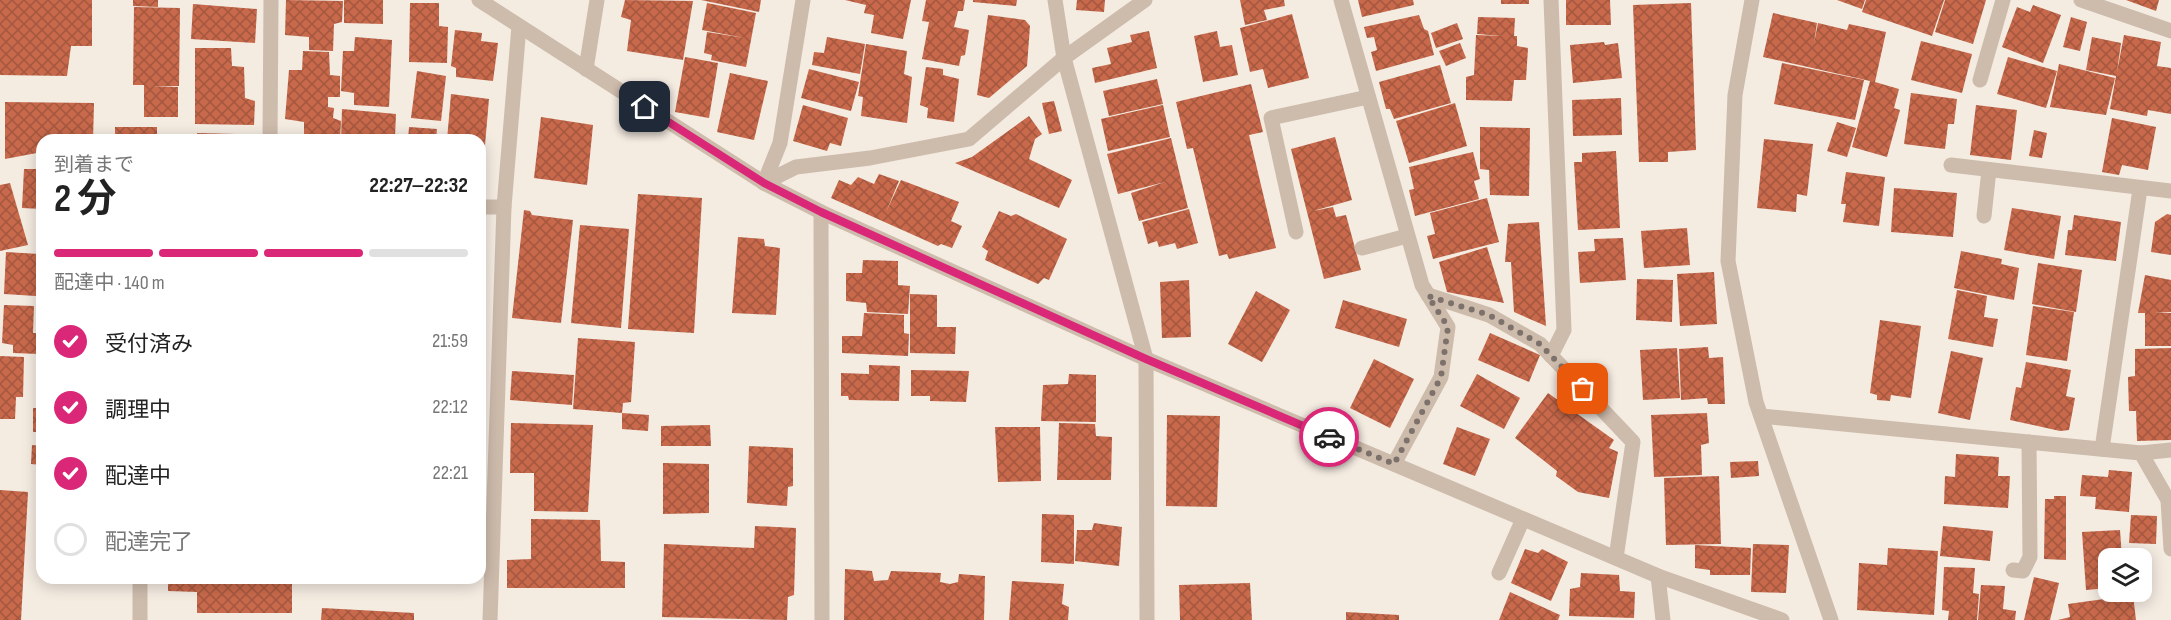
<!DOCTYPE html>
<html lang="ja">
<meta charset="utf-8">
<style>
body{margin:0;font-family:"Sofia Sans Condensed","Noto Sans JP",sans-serif;background:#f6f6f6;color:#222;height:100vh;display:flex;flex-direction:column;font-size:22px;white-space:nowrap}
*{box-sizing:border-box;margin:0}
p{font-size:20px;color:#767676}
.icon{flex:none;width:33px;height:33px;fill:none;stroke:currentColor;stroke-width:2;stroke-linecap:round;stroke-linejoin:round}
.map{position:relative;flex:1;overflow:hidden}
.details{position:absolute;left:36px;top:134px;width:450px;height:450px;display:flex;flex-direction:column;background:#fff;border-radius:18px;box-shadow:0 3px 15px #0003}
.details>*{flex:none}
.tools{position:absolute;left:2098px;top:548px;display:grid;gap:12px}
.tools a{display:grid;place-items:center;width:54px;height:54px;border-radius:12px;background:#fff;box-shadow:0 3px 15px #0003;font-size:30px}
.pin{position:absolute;display:grid;place-items:center;width:51px;height:51px;color:#fff;margin:-26px;border-radius:12px;box-shadow:0 3px 9px #0006}
.courier{position:absolute;display:grid;place-items:center;width:60px;height:60px;margin:-30px;border:4px solid #db2777;border-radius:50%;background:#fff;color:#222;box-shadow:0 2px 8px #0007}
.summary em{font-style:normal;font-weight:700}
.summary div{display:flex;flex-direction:column-reverse}
.summary{display:flex;align-items:center;justify-content:space-between;height:102px;padding:0 18px}
h1{font-size:39px;font-weight:700;line-height:45px}
.bar{display:grid;grid-template-columns:repeat(4,1fr);gap:9px 6px;align-content:center;height:72px;padding:0 18px}
.bar i{height:8px;border-radius:4px;background:#e0e0e0}
.bar .active{background:#db2777}
.bar p{grid-column:span 4}
ol{padding:0 18px;list-style:none}
li{display:flex;align-items:center;gap:18px;height:66px}
li p{margin-inline-start:auto}
li .icon{padding:6px;border-radius:50%;background:#db2777;color:#fff;stroke-width:4}
li:last-child{color:#767676}
li i{width:33px;height:33px;border:3px solid #e0e0e0;border-radius:50%}
.map>svg:first-child{display:block}
.building{fill:url(#building-cross-hatch)}
.lines{fill:none;stroke-linecap:round;stroke-linejoin:round}
.service{stroke:#cdbbac;stroke-width:15}
.minor{stroke:#cdbbac;stroke-width:15}
.tertiary{stroke:#cdbbac;stroke-width:15}
.done{stroke:#7c716b;stroke-width:6;stroke-dasharray:0 10.8}
.route{stroke:#db2777;stroke-width:8}
</style>
<div class="map">
<svg width="2171" height="620" viewBox="0 0 2171 620">
<defs>
<pattern id="building-cross-hatch" width="8" height="8" patternUnits="userSpaceOnUse" patternTransform="scale(1.5)"><rect width="8" height="8" fill="#c8694b"/><path d="M0 0l8 8M0 8l8-8" fill="none" stroke="#a4573f"/></pattern>
</defs>
<rect width="100%" height="100%" fill="#f4ebe1"/>
<!-- building -->
<g class="building">
<path d="M0,0H92V46H71L67,76L0,75Z"/>
<path d="M133,0H158V7L133,6Z"/>
<path d="M286,0L343,1L342,22L334,24L333,51L309,50V37L285,35Z"/>
<path d="M344,0H383V24L344,23Z"/>
<path d="M625,0L693,1L683,60L627,51L631,20L621,17Z"/>
<path d="M701,0H761L759,12Z"/>
<path d="M845,0H911L903,39L871,33L874,15L864,13L866,5Z"/>
<path d="M926,0H965L963,11H958L954,27L969,30L965,55L961,56L959,66L922,59L929,22L922,21Z"/>
<path d="M973,0H1017L1016,6L973,2Z"/>
<path d="M1077,0H1105L1104,12L1076,10Z"/>
<path d="M1240,0H1284L1285,6L1264,10L1267,20L1245,25Z"/>
<path d="M1358,0H1413L1414,5L1362,17Z"/>
<rect x="1501" y="0" width="28" height="4"/>
<path d="M1566,0H1610L1611,25H1566Z"/>
<path d="M1837,0H1865L1862,9Z"/>
<path d="M1866,0H1944L1932,36L1862,12Z"/>
<path d="M1945,0H1986L1973,44L1935,32Z"/>
<path d="M2126,0H2159L2156,11Z"/>
<path d="M410,3H439V26L448,27L447,63L409,62Z"/>
<path d="M707,3L756,13L746,67L711,60L712,55L704,53L707,32L745,38L702,30Z"/>
<path d="M1691,3L1696,150L1668,152V162H1639L1633,5Z"/>
<path d="M193,4L257,9L255,43L191,39Z"/>
<path d="M2033,5L2061,15L2043,63L2002,47L2017,7L2030,12Z"/>
<path d="M134,7L180,8L179,86H152L178,87V117H144V85H133Z"/>
<path d="M1773,13L1817,23L1814,43L1818,23L1847,30L1849,24L1886,32L1875,82L1899,89L1894,108L1900,110L1887,157L1852,147L1870,81L1763,57Z"/>
<path d="M1292,14L1309,78L1268,88L1263,69L1250,72L1240,28Z"/>
<path d="M988,15L1025,20L1030,26L1027,66L989,98L977,95Z"/>
<path d="M1419,15L1424,29L1428,31L1434,55L1376,71L1371,52L1377,50L1374,37L1367,38L1364,27Z"/>
<path d="M1478,17L1515,18L1514,36H1517V46L1528,48L1526,80H1514L1512,101L1466,100V77L1474,75L1476,35L1503,36L1477,34Z"/>
<path d="M2071,17L2087,22L2080,51L2063,47Z"/>
<path d="M1457,23L1463,39L1436,48L1431,33Z"/>
<path d="M455,30L482,33L481,41L498,43L493,81L456,77V68L451,66Z"/>
<path d="M1149,31L1157,68L1095,83L1092,68L1111,64L1107,48L1132,42L1130,35Z"/>
<path d="M1217,31L1220,47L1232,45L1238,75L1203,82L1194,36Z"/>
<path d="M2124,35L2161,42L2157,66L2171,68V114L2148,110L2147,116L2110,109L2116,76L2086,70L2092,37L2121,43L2117,72Z"/>
<path d="M355,37L392,40L389,107L354,105V93L341,91L343,51H354Z"/>
<path d="M827,37L865,44L860,74L812,65L814,52L824,53Z"/>
<path d="M1921,41L1972,54L1962,93L1911,80Z"/>
<path d="M1604,42L1605,45L1618,43L1622,78L1573,83L1570,45Z"/>
<path d="M1460,43L1466,58L1446,66L1439,51Z"/>
<path d="M866,44L907,51L904,74L912,77L907,123L861,116L863,97L858,96Z"/>
<path d="M195,48H231L232,66L244,67L245,98L255,101L254,125L195,124Z"/>
<path d="M303,51L329,52L330,75L340,76V97H328V107L334,108L333,118L341,121L340,140H304V122L285,119L289,70H302Z"/>
<path d="M685,57L718,63L709,118L675,112Z"/>
<path d="M2008,57L2057,71L2046,108L1997,94Z"/>
<path d="M1782,63L1864,80L1855,120L1774,104Z"/>
<path d="M2059,64L2115,78L2106,115L2050,107Z"/>
<path d="M1440,65L1451,103L1394,119L1390,109H1386L1379,82Z"/>
<path d="M926,67L943,69V75L959,79L954,122L927,118L928,108L920,105Z"/>
<path d="M809,69L859,82L851,111L801,98Z"/>
<path d="M417,71L446,76L441,121L411,118Z"/>
<path d="M730,73L768,81L754,140L717,132Z"/>
<path d="M1157,79L1163,104L1109,116L1103,91Z"/>
<path d="M1251,84L1263,132L1249,135L1276,248L1229,259L1227,254L1219,256L1193,148L1187,149L1176,102Z"/>
<path d="M1911,93L1957,99L1954,124H1948L1945,149L1904,144Z"/>
<path d="M451,94L489,99L485,145L480,144V140H447Z"/>
<path d="M1621,98L1622,135L1573,136L1572,100Z"/>
<path d="M1054,101L1062,131L1049,134L1042,103Z"/>
<path d="M5,102L94,103L93,140H42V152L5,159Z"/>
<path d="M1455,103L1467,146L1409,163L1396,121Z"/>
<path d="M803,105L848,118L841,146L830,143L827,151L793,141Z"/>
<path d="M1163,105L1170,137L1108,151L1101,119Z"/>
<path d="M1976,105L2017,110L2011,160L1970,155Z"/>
<path d="M342,109L396,114L395,137L341,140Z"/>
<path d="M1029,116L1042,134L1035,139L1029,159L1072,180L1059,208L955,163L972,157Z"/>
<path d="M541,117L593,125L587,185L534,178Z"/>
<path d="M2112,118L2156,127L2148,170L2122,165L2119,175L2102,172Z"/>
<path d="M1837,122L1856,128L1847,157L1827,151Z"/>
<rect x="115" y="127" width="42" height="13"/>
<path d="M409,127L437,129L436,140H408Z"/>
<path d="M1480,127L1530,128L1529,196L1490,195L1489,170L1480,169Z"/>
<path d="M2034,130L2047,133L2042,158L2029,156Z"/>
<path d="M197,133L236,134V140H197Z"/>
<path d="M1335,137L1352,200L1313,211L1333,207L1336,217L1346,215L1361,270L1324,279L1291,149Z"/>
<path d="M1171,138L1188,208L1139,221L1131,193L1165,182L1118,194L1107,154Z"/>
<path d="M1764,139L1813,144L1807,196L1797,194L1796,212L1757,208Z"/>
<path d="M1616,151L1620,228L1578,230L1574,162H1582V153Z"/>
<path d="M1473,152L1480,179L1474,181L1479,199L1415,216L1409,190L1414,189L1409,167Z"/>
<path d="M24,169H42V209L22,208Z"/>
<path d="M1846,172L1885,177L1879,226L1843,222L1846,204H1841Z"/>
<path d="M879,174L899,181L886,212L901,180L959,202L951,221L962,226L952,248L941,244L938,246L831,198L839,180L851,185L858,177L874,184Z"/>
<path d="M10,183L28,245L0,251V185Z"/>
<path d="M1894,188L1957,193L1953,237L1891,232Z"/>
<path d="M638,194L702,198L694,333L628,329Z"/>
<path d="M1487,198L1499,242L1433,259L1427,236L1435,234L1430,213Z"/>
<path d="M2012,208L2061,216L2054,259L2004,250Z"/>
<path d="M1189,209L1198,243L1177,249L1175,243L1159,247L1157,241L1148,244L1142,222Z"/>
<path d="M524,210L530,211L532,215L573,220L561,323L512,318Z"/>
<path d="M999,211L1011,216L1016,214L1067,239L1049,280L1044,278L1038,284L985,260L988,251L982,247Z"/>
<path d="M2167,214L2171,215V255L2151,252L2155,222Z"/>
<path d="M2074,215L2121,222L2116,261L2065,255L2068,230H2072Z"/>
<path d="M1539,222L1546,326L1514,312L1511,262H1505L1508,224Z"/>
<path d="M580,225L629,229L621,328L571,323Z"/>
<path d="M1687,228L1690,265L1644,268L1641,231Z"/>
<path d="M738,237L764,239L765,246L780,248L776,315L732,313Z"/>
<path d="M1623,238L1626,280L1580,283L1578,252L1595,251L1594,239Z"/>
<path d="M1487,247L1504,303L1447,292L1439,262Z"/>
<path d="M1961,251L2002,259L2001,264L2019,268L2014,300L1954,288Z"/>
<path d="M6,252L39,254L36,296L4,294Z"/>
<path d="M863,260L898,261V285L910,286L908,314L867,312L866,303L846,301V273H862Z"/>
<path d="M2038,263L2082,270L2076,312L2032,304Z"/>
<path d="M1714,272L1717,324L1680,326L1677,274Z"/>
<path d="M2145,275L2171,280V312H2155L2171,313V346H2145V313H2138Z"/>
<path d="M1637,279L1673,280L1672,322L1636,320Z"/>
<path d="M1189,280L1191,337L1162,338L1160,282Z"/>
<path d="M1957,290L1987,296L1984,317L1998,319L1993,347L1948,339Z"/>
<path d="M1256,291L1290,310L1262,362L1228,344Z"/>
<path d="M910,294L937,295V327H956L955,354L910,353Z"/>
<path d="M1343,300L1407,319L1399,347L1335,328Z"/>
<path d="M4,305L34,306L33,333H39V354L13,353V345L2,343Z"/>
<path d="M2033,306L2074,312L2067,361L2026,355Z"/>
<path d="M864,313L904,315V333L909,334L908,356L842,353V336H862Z"/>
<path d="M1880,320L1921,326L1911,398L1891,395L1890,401L1877,400V395L1870,393Z"/>
<path d="M1490,333L1540,355L1529,382L1478,360Z"/>
<path d="M578,338L635,342L631,402L623,403L622,413L573,409Z"/>
<path d="M1708,347L1709,358L1723,357L1725,404H1708L1707,398L1681,400L1679,349Z"/>
<path d="M1677,348L1680,398L1643,400L1640,350Z"/>
<path d="M2171,348V440L2137,441L2136,411H2129L2128,377L2135,376V349Z"/>
<path d="M1951,351L1983,358L1970,420L1938,413Z"/>
<path d="M0,356L24,357L23,397H16L15,419H0Z"/>
<path d="M1374,359L1414,379L1390,428L1350,408Z"/>
<path d="M2026,362L2071,370L2066,396L2075,398L2069,430L2060,431L2010,420L2016,387L2021,388Z"/>
<path d="M869,365L900,366L899,401L849,400L848,396H841V373L869,374Z"/>
<path d="M911,370L969,371L966,402L930,401V396H911Z"/>
<path d="M512,371L574,375L572,405L510,400Z"/>
<path d="M1069,374L1096,375V422L1041,421L1043,385L1068,384Z"/>
<path d="M1477,374L1520,398L1504,429L1460,406Z"/>
<path d="M1548,393L1614,440L1609,448L1618,452L1609,498L1578,492L1556,476L1557,471L1515,438Z"/>
<rect x="33" y="408" width="9" height="24"/>
<path d="M622,413L649,415L648,431L622,429Z"/>
<path d="M1707,413L1709,443L1701,445L1702,475L1654,477L1651,415Z"/>
<path d="M1167,415L1220,416L1217,507L1166,506Z"/>
<path d="M511,423L593,425L588,512L534,511V473H510Z"/>
<path d="M1059,423L1095,424L1096,436L1112,437L1111,480H1057Z"/>
<path d="M710,425L711,446H661V426Z"/>
<path d="M995,427H1040L1041,481L998,482Z"/>
<path d="M1457,427L1490,439L1475,476L1443,464Z"/>
<path d="M32,445L42,446V465L31,464Z"/>
<path d="M749,446L793,448V486L788,487L787,506L747,503Z"/>
<path d="M1956,454L1999,457L1998,476H2010L2008,508L1944,504L1945,476L1955,477Z"/>
<path d="M1758,461L1759,476L1731,478L1730,462Z"/>
<path d="M663,463L709,464V513L663,514Z"/>
<path d="M2109,470L2132,472L2129,512L2095,509L2096,497L2080,496L2082,475L2108,477Z"/>
<path d="M1719,476L1721,544L1666,545L1664,478Z"/>
<path d="M0,490L28,492L21,620H0Z"/>
<path d="M2054,496H2066V560L2044,559L2045,499H2054Z"/>
<path d="M1042,514L1074,515V564L1041,562Z"/>
<path d="M2131,515L2157,516L2156,544L2129,543Z"/>
<path d="M531,519L600,520L601,561L625,562V588H507V560L531,559Z"/>
<path d="M1094,523L1122,527L1119,566L1075,561L1077,530H1092Z"/>
<path d="M755,526L796,528L794,595L788,597L787,620L662,617L664,544L754,548Z"/>
<path d="M1943,526L1993,531L1990,561L1940,556Z"/>
<path d="M2120,530L2122,558H2109V588L2086,590L2082,532Z"/>
<path d="M1753,544L1789,545L1786,593L1751,592Z"/>
<path d="M1695,545L1751,548L1750,575H1710V570L1695,568Z"/>
<path d="M1888,548L1938,551L1934,615L1857,610L1859,563L1887,565Z"/>
<path d="M1525,549L1538,553L1542,549L1568,562L1551,601L1511,583Z"/>
<path d="M1944,567L1975,568L1973,593L1979,594L1977,620H1948L1949,611L1942,610Z"/>
<path d="M845,569L872,571L874,581L888,580L891,571L941,573L940,582L950,584L958,582L959,574L985,576L984,620H844Z"/>
<path d="M1581,573L1619,575L1620,591L1635,592L1634,618L1569,616L1570,589L1580,587Z"/>
<path d="M2034,577L2059,583L2050,620H2024Z"/>
<path d="M168,578H292V613H197V592L168,591Z"/>
<path d="M1012,581L1064,584L1062,604L1069,607L1068,620H1009Z"/>
<path d="M1250,583L1252,620H1180L1179,585Z"/>
<path d="M1981,585L2005,586L2003,609L2016,611L2015,620H1978Z"/>
<path d="M1510,592L1560,615L1558,620H1499Z"/>
<path d="M2133,595L2136,620H2058L2070,617L2068,604Z"/>
<path d="M322,608L414,613V620H321Z"/>
<path d="M1346,612L1399,615V620H1346Z"/>
</g>
<g class="lines">
<!-- service -->
<path class="service" d="M1296,232L1271,118L1368,97"/>
<!-- minor -->
<g class="minor">
<path d="M1055,0L1064,58L1146,359L1147,620"/>
<path d="M1341,0L1422,285L1448,327L1441,377L1394,464"/>
<path d="M1551,0L1564,330L1551,356"/>
<path d="M1752,0L1735,95L1728,261L1756,402L1831,620"/>
<path d="M2081,0L2171,31"/>
<path d="M586,69L597,0"/>
<path d="M1980,80L2003,0"/>
<path d="M270,140L271,0"/>
<path d="M1951,165L2171,191"/>
<path d="M764,183L821,212L1146,359L1658,576L1782,620"/>
<path d="M764,183L796,167L870,158L969,139L1064,58L1145,0"/>
<path d="M764,183L780,143L803,0"/>
<path d="M480,207H504"/>
<path d="M821,212L822,620"/>
<path d="M1984,216L1989,170"/>
<path d="M1362,248L1407,236"/>
<path d="M1428,295L1489,315L1540,344L1633,442L1616,558"/>
<path d="M1761,416L2141,453L2168,500L2171,549"/>
<path d="M2102,449L2140,189"/>
<path d="M2141,453L2171,450"/>
<path d="M2013,570L2023,571L2030,557L2029,442"/>
<path d="M1499,573L1523,519"/>
<path d="M1658,576L1663,620"/>
<path d="M140,620V578"/>
<path d="M490,620L504,207L519,26"/>
</g>
<!-- tertiary -->
<path class="tertiary" d="M479,0L764,183"/>
</g>
<g class="lines">
<!-- done -->
<path class="done" d="M1329,437L1394,464L1441,377L1448,327L1428,296L1489,315L1540,344L1583,389"/>
<!-- route -->
<path class="route" d="M645,107L764,183L821,212L1146,359L1329,437"/>
</g>
</svg>
<div class="tools">
<a><svg class="icon" aria-label="layers" viewBox="0 0 24 24"><path d="M12 4l9 5-9 5-9-5zM3 14l9 5 9-5"/></svg></a>
</div>
<div class="pin" style="left:1583px;top:389px;background:#ea580c"><svg class="icon" aria-label="bag" viewBox="0 0 24 24"><path d="M5 8h14l-1 12H6zM9 8a3 3 0 0 1 6 0"/></svg></div>
<div class="pin" style="left:645px;top:107px;background:#1f2937"><svg class="icon" aria-label="home" viewBox="0 0 24 24"><path d="M3 11l9-7 9 7M6 9v11h12V9"/></svg></div>
<div class="courier" style="left:1329px;top:437px"><svg class="icon" aria-label="car" viewBox="0 0 24 24"><path d="M5 17H2v-5l4-1 3-4h7l3 4 3 1v5h-3M9 17h6M6 11h13"/><circle cx="7" cy="17" r="2"/><circle cx="17" cy="17" r="2"/></svg></div>
<section class="details">
<div class="summary"><div><h1>2 分</h1><p>到着まで</p></div><em>22:27–22:32</em></div>
<div class="bar"><i class="active"></i><i class="active"></i><i class="active"></i><i></i><p>配達中 · 140 m</p></div>
<ol>
<li><svg class="icon" aria-label="check" viewBox="0 0 24 24"><path d="M5 12l5 5 9-10"/></svg>受付済み<p>21:59</p></li>
<li><svg class="icon" aria-label="check" viewBox="0 0 24 24"><path d="M5 12l5 5 9-10"/></svg>調理中<p>22:12</p></li>
<li><svg class="icon" aria-label="check" viewBox="0 0 24 24"><path d="M5 12l5 5 9-10"/></svg>配達中<p>22:21</p></li>
<li><i></i>配達完了</li>
</ol>
</section>
</div>
